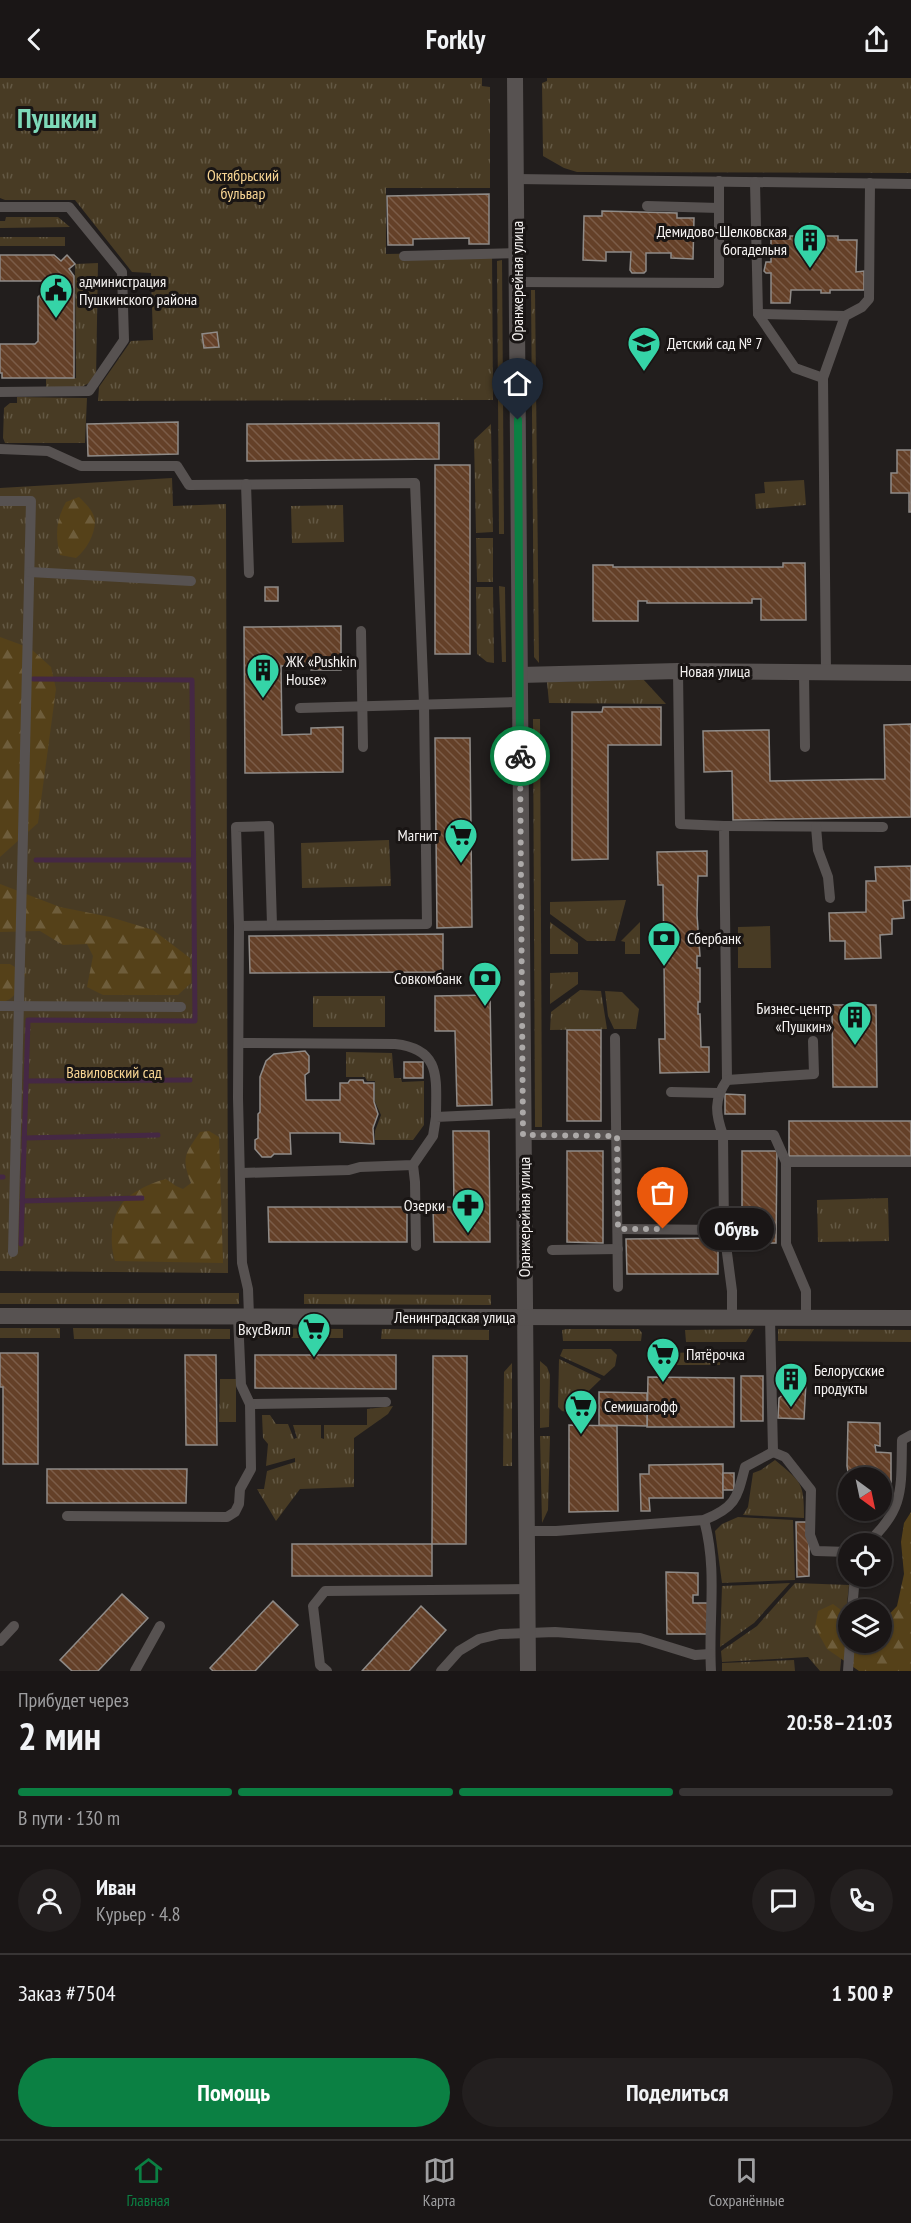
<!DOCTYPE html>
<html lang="ru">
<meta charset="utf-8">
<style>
body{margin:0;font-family:"PT Sans Narrow",sans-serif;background:#231f1f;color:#f1f3f6;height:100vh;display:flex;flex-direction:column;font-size:22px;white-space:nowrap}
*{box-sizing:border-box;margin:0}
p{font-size:20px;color:#9f9fa1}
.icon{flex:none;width:33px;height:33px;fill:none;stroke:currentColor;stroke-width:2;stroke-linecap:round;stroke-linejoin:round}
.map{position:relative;height:1593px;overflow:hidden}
.drawer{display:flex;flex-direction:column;background:#1a1616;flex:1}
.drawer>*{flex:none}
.needle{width:39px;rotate:147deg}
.fabs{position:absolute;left:838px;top:1389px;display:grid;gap:12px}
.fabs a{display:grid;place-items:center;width:54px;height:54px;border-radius:50%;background:#1a1616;box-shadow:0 2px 4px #0004,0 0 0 2px #383535;font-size:30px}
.pin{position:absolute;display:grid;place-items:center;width:51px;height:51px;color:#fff;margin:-62px -26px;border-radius:50% 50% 50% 0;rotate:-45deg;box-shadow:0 0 6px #0007}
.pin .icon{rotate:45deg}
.courier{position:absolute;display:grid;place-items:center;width:60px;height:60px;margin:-30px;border:4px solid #0b8043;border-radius:50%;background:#fff;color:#222;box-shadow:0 2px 8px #0007}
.bubble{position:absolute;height:42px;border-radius:21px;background:#1a1616;box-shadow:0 2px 4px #0004,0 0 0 2px #383535;font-size:20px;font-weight:800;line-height:42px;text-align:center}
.summary em{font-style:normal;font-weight:800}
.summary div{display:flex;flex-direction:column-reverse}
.summary{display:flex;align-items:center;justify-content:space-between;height:102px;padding:0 18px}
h1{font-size:39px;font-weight:800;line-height:45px}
.bar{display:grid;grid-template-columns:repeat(4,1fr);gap:9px 6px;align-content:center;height:72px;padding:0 18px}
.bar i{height:8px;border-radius:4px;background:#383535}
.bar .on{background:#0b8043}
.bar p{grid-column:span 4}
.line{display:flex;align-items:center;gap:15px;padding:0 18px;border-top:2px solid #383535}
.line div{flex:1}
.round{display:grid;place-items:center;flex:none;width:63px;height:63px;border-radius:32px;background:#231f1f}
.primary-button{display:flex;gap:12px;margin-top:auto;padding:12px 18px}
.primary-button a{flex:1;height:69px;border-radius:36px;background:#0b8043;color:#fff;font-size:24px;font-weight:800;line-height:69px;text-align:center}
.primary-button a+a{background:#231f1f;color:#f1f3f6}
header{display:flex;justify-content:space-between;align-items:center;height:78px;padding:0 18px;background:#1a1616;font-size:27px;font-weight:800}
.tab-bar{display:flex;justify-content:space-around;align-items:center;height:84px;border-top:2px solid #383535;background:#1a1616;font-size:16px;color:#9f9fa1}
.tab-bar a{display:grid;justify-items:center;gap:3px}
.tab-bar .on{color:#0b8043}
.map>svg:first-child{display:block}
.grass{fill:url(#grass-tufts)}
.forest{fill:url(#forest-firs)}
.pitch{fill:#483b24}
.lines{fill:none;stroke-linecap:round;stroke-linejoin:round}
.stream{stroke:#452844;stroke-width:5}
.building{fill:url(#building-back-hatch);stroke:#8f8b88;stroke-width:1.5}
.service{stroke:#575251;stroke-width:10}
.minor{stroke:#575251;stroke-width:16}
.tertiary{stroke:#575251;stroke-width:16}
.done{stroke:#aca9a8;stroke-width:6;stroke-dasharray:0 10.8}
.route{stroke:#0b8043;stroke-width:8}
.labels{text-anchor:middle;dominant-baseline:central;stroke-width:6;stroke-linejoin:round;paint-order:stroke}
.park-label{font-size:16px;fill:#f8d593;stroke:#191514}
.poi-label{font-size:16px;fill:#f7f4f3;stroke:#191514;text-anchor:start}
.street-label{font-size:16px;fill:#f7f4f3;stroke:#191514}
.town-label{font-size:28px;font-weight:bold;fill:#7ed9b9;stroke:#191514}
</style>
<header><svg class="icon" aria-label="back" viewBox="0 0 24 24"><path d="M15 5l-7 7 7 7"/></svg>Forkly<svg class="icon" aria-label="share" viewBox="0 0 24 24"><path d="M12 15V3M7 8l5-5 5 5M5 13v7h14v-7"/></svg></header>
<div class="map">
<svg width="911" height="1593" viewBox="0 0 911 1593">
<defs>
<pattern id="grass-tufts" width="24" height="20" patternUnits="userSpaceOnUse" patternTransform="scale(1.5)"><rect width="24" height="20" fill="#483b24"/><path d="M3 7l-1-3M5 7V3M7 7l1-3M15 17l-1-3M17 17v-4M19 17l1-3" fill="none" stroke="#635844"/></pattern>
<pattern id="forest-firs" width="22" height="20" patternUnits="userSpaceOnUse" patternTransform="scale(1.5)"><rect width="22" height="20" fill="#554119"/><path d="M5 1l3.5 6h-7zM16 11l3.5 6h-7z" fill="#6e5d3b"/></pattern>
<pattern id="building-back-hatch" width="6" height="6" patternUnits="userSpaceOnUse" patternTransform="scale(1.5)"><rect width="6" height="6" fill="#644028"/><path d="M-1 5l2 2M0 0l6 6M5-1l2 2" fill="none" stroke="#7b5c48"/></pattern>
</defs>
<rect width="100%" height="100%" fill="#221e1d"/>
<!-- grass -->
<g class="grass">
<path d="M0,0H482V8L490,9V110H386V176L492,174L493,322L98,323L99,309L131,263L153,262L151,195L132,194L75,122H5L0,120Z"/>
<path d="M547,0H911V95L577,94L564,90L543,78L542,5L547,3Z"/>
<path d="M6,139H58L70,149L0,150V143H5Z"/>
<rect x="0" y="159" width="65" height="9"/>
<path d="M502,182L504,456H499L497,183Z"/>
<path d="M98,185L96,301L82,309H46V301L76,300L75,186Z"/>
<path d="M531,212H535L539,585L534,579Z"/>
<path d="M17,319L87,320L85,365H5L3,360L4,330L10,325H17Z"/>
<path d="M491,346L493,454L476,455L474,362Z"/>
<path d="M172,400L173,428L226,426L228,1195L0,1193V410Z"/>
<path d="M804,402L806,427L756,431L755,416L765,415L764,404Z"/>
<path d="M343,427L344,464L292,465L291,428Z"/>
<path d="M476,460H493V504H477Z"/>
<path d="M499,508L505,509L506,584H502Z"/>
<path d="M476,509H493L494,585L487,584L477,576Z"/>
<path d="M643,601L666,626L549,625L547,604Z"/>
<path d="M533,641H540L542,1049H535Z"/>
<path d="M389,762L391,808L302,810L301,765Z"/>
<path d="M626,822L615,863H587L550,836V824Z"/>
<path d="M550,844L578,865V876H550Z"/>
<path d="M640,844V876H625V864L621,863Z"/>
<path d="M578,894V906L550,926V895Z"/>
<path d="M580,912L601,913L607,951L550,952L551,934Z"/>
<path d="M605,913L622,914L639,931L636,951H614L608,938Z"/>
<rect x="313" y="918" width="72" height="31"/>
<path d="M346,974L392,975L394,1000H401L402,1004L424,1003V1047L413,1062H375V1053L381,1037L375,1024V1003H367L365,999H346Z"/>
<path d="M888,1120L889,1163L818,1164L817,1122Z"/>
<rect x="0" y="1215" width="239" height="11"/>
<path d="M304,1216L491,1217V1227L304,1226Z"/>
<rect x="0" y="1250" width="60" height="10"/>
<path d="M73,1250L230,1251V1261H74Z"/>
<path d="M246,1250L343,1251V1260H246Z"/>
<path d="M382,1251L489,1252V1262L381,1261Z"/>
<path d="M567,1251H639L642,1255L641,1263H563L562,1252Z"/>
<path d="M754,1251L746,1264H686L685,1252Z"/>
<path d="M778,1251L911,1252V1264L778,1263Z"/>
<path d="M563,1271H611L617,1277L615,1288L604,1298L560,1278Z"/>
<path d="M721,1274L720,1287H662V1275Z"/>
<path d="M559,1281L601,1301L567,1334L562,1333L558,1329Z"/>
<path d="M540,1283L547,1289L550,1297L549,1349L540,1350Z"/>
<path d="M512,1285V1388H503L504,1294Z"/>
<path d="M220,1301H236V1344H219Z"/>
<path d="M393,1328L388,1336L354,1360V1409L300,1411L276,1443L257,1411H264L267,1393L295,1384V1380L266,1388L268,1366L263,1360L262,1337H270L276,1346H288L294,1361L297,1360L293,1347H321V1360L324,1361V1347H367V1331Z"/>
<path d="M540,1358H550L548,1432L542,1445Z"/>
<path d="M775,1382C802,1405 804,1404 804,1440L743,1437L748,1429L753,1395L761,1392Z"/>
<path d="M738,1439L793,1442L795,1502L722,1505L715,1453L722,1446Z"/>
<path d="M790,1505L754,1545L720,1569L722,1508Z"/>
<path d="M795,1505L849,1507L840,1593H820L808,1579L722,1584L721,1573L757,1548Z"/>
<path d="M794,1582L795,1593H722V1585Z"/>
</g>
<!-- forest -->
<g class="forest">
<path d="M79,419C85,425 94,433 95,443C95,457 86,472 76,480L60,477C55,457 56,442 66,424Z"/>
<path d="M0,559L30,570L51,589L56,611L38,745L0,779Z"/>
<path d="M0,806L60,829L110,839L153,852L190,880L191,905L178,917H103L87,909L93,878L87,866L63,867L40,853L0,854Z"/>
<path d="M0,886H10L26,896C20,907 15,924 0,924Z"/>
<path d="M209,1053L219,1059L223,1185L115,1183C110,1167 110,1142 121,1127C129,1115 152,1104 166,1101L176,1108L183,1111L191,1105C181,1079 185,1076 200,1054Z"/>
<path d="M911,1434V1593H859L827,1571L815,1549L818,1533L833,1526L849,1538V1564H882V1544L897,1528L904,1496L901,1464L904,1445Z"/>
</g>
<!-- pitch -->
<path class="pitch" d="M770,848L771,890H738V849Z"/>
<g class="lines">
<!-- stream -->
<g class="stream">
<path d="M36,782H193"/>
<path d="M26,1003L190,1002"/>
<path d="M24,1060L158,1057"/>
<path d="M0,1099H3"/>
<path d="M22,1123L142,1120"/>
<path d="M21,1166L28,942L195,943L192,602L33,601"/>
</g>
</g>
<!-- building -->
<g class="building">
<path d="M489,116V166H469V160L413,161V167H388L387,118Z"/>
<path d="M602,133L677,135V140H694L693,181L671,180V175H646V193L644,195H632L630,192L631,174H606V183L583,182L584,138H602Z"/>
<path d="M790,158H838V162H857L856,194L864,193V212H830V215H821V212H791L790,225H771V195H766L764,193L766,184H771V161H790Z"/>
<path d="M0,177H54L61,183L67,177L75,186L69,191L74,198V300H2V295H0V266H35L38,263V219L47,210L48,207L42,203H0Z"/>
<path d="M217,254L219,269L204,270L202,256Z"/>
<path d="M178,344V376L88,378L87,346Z"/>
<path d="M439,345V381L247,383V346Z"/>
<path d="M897,372H911V434H909V415H891V395H897Z"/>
<rect x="435" y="387" width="35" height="189"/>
<path d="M783,485H805L806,542H761V521H752V525H647V523H638V543H593V487H613V489H783Z"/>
<rect x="265" y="509" width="13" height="14"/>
<path d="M341,548V592H311V587L281,588L282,657L311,656V650L343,649V694L245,695L244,549Z"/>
<path d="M603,629H661V667H608V781L572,782V634H602Z"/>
<path d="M911,646V739L733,742L732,693L704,694L703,653L769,652L770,703L885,701L884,647Z"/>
<path d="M435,660H470L472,849L437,850Z"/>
<path d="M707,773V798H698L697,837L700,878H697V890H700V924H698V936H700L701,969H709V994L660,995L659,961H665L663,807H658L657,774Z"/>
<path d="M911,788V822L903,823L904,840L892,841V856L880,857L881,880L845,881V863H830L829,835L866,834V803H876L875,789Z"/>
<path d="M443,856V894L250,895L249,858Z"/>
<path d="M490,917L492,1027L457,1028L455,953H435V918Z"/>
<path d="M832,927H876L877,1009H833Z"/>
<rect x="567" y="952" width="34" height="91"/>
<path d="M305,973L309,978V994L305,997L306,1022H340V1005H348L350,1002H363L364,1005H374V1024L378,1036L373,1050L374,1066L340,1064V1055H290L291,1076H274L271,1079H262L255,1071V1062L258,1060V1036L260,1034V999L266,983L274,976Z"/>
<rect x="404" y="984" width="19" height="16"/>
<path d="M725,1016L745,1017V1036H725Z"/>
<rect x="789" y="1043" width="122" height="35"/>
<path d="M453,1053H489L490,1164H434L433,1129H454Z"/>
<path d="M567,1073H603V1165L567,1164Z"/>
<path d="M742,1073H777L776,1165H742Z"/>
<path d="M268,1129H407V1164H269Z"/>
<path d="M718,1160V1196H627L626,1161Z"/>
<path d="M0,1275H38V1386H3V1309H0Z"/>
<path d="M185,1277H216L217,1367H186Z"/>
<path d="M255,1277H396V1311L255,1310Z"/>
<path d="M433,1278H467L466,1466H432Z"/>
<rect x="741" y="1298" width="22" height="45"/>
<path d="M648,1299L734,1300V1349H647Z"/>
<path d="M790,1303L806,1304L804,1341L778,1340L779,1320L784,1316L789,1317Z"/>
<path d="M599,1314L647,1315V1348L599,1347Z"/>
<path d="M848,1344L880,1345V1368L875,1367L876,1374L891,1375V1405H882V1400H849L847,1388Z"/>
<path d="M569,1347L617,1348L618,1433L569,1434Z"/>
<path d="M723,1386V1420H649L650,1433H641L640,1396H649V1387Z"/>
<path d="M47,1391H187L186,1425H47Z"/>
<rect x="723" y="1395" width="11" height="17"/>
<path d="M796,1444H809V1498L797,1499Z"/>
<rect x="292" y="1466" width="140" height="32"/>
<path d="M666,1494L698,1495V1517H693V1525H710L709,1556H667Z"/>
<path d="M122,1516L148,1540L98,1593H72L60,1582Z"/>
<path d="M273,1523L298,1547L255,1593H213L210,1590Z"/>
<path d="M421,1528L446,1552L409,1593H362Z"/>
</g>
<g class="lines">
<!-- service -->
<g class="service">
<path d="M516,101L911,106"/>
<path d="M755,104L758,236L795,290L823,300"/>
<path d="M647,128L719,130"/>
<path d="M0,129H69L122,194L124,262L89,313L0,314"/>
<path d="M404,178L517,175"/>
<path d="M517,204L719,205V103"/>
<path d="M758,236L845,238"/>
<path d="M0,371L48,373L81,388H177L189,407L415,405L424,626L427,846L239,848"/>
<path d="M246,406L249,495"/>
<path d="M0,423H31L13,1174"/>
<path d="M30,494L191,503"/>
<path d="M361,553L363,669"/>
<path d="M678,593L680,746L724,748L727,1002C714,1021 715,1035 723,1057L724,1152L732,1213V1240"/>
<path d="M804,594L805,669"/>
<path d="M826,594L823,300L845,238L862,229L869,221L870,105"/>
<path d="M300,630L520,624"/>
<path d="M724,748L883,749"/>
<path d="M816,749L818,772L828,799L830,820"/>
<path d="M0,928L181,929"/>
<path d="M615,960L618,1209"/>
<path d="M240,965L395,966C442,971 436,1001 436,1039"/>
<path d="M727,1002L814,996L813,963"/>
<path d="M671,1014L718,1015"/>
<path d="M523,1057H774L786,1084V1166L806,1213V1240"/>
<path d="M786,1084H911"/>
<path d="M413,1087L415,1104L416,1168"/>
<path d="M241,1095L349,1092L360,1089L413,1087L433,1058L436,1039L523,1035"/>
<path d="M618,1151L724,1152"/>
<path d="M552,1172L618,1171"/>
<path d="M249,1238L248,1211L242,1185L238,1020L239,848L236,749L269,748L272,847"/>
<path d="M250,1326L386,1324"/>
<path d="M773,1374L785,1379L811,1412L810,1457L816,1473L849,1474"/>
<path d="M67,1438L227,1439L235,1434L239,1426L240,1411L251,1391L250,1326L241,1307L238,1238"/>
<path d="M704,1442C718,1492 708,1542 711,1593"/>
<path d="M527,1453H556L704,1442C736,1429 737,1420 745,1389L773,1374L770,1240"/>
<path d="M866,1466C905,1432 901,1410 902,1362L911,1357"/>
<path d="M852,1532L855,1498"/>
<path d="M0,1563L14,1548"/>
<path d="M135,1593L160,1548"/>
<path d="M327,1593L320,1587L313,1528L325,1513L528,1511"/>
<path d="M441,1593L459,1573L479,1561L500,1556L555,1554L640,1560L695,1577L710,1576"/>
<path d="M848,1593L850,1564"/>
</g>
<!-- minor -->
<path class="minor" d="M520,597L678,593L911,595"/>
<!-- tertiary -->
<g class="tertiary">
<path d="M515,0L528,1593"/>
<path d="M0,1238L911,1240"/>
</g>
</g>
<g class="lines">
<!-- done -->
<path class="done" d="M520,678L523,1057L617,1058L618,1151H663"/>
<!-- route -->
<path class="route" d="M518,342L520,678"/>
</g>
<!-- icons -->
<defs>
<symbol id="building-pin" viewBox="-11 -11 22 30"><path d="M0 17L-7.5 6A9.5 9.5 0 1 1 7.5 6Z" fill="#35d4a7" stroke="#191514"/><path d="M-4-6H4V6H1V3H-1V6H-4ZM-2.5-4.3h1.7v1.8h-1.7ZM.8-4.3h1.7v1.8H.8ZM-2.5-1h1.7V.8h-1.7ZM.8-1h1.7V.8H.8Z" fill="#111"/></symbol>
<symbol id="civic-pin" viewBox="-11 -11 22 30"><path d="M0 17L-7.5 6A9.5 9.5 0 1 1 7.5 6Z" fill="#35d4a7" stroke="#191514"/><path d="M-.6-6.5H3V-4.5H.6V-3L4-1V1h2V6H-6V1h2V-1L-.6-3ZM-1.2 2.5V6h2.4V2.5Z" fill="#111"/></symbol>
<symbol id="school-pin" viewBox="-11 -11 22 30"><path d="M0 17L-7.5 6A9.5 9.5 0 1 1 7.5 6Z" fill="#35d4a7" stroke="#191514"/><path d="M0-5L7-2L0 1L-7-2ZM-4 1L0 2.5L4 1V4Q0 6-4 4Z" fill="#111"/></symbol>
<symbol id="supermarket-pin" viewBox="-11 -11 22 30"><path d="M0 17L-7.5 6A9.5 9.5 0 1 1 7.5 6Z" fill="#35d4a7" stroke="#191514"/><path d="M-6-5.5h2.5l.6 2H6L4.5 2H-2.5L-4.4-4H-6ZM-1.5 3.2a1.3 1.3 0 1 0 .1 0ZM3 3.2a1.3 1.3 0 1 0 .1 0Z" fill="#111"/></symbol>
<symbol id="bank-pin" viewBox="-11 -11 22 30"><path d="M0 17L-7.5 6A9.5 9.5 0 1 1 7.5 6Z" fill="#35d4a7" stroke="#191514"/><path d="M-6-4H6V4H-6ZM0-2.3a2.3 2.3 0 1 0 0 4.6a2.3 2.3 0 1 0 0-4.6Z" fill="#111"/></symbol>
<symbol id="pharmacy-pin" viewBox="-11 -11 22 30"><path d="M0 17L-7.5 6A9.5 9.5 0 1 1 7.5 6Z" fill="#35d4a7" stroke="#191514"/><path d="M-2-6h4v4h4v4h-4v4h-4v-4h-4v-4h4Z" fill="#111"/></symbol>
</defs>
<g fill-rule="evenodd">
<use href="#building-pin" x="791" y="143" width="38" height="52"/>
<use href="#civic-pin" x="37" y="193" width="38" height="52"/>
<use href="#school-pin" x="625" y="246" width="38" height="52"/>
<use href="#building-pin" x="244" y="573" width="38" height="52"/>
<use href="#supermarket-pin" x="442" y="738" width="38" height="52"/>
<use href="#bank-pin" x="645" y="841" width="38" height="52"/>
<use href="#bank-pin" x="466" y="881" width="38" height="52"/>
<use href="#building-pin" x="836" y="920" width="38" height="52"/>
<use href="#pharmacy-pin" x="449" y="1108" width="38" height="52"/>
<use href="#supermarket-pin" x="295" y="1232" width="38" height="52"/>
<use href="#supermarket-pin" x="644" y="1257" width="38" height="52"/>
<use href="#building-pin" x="772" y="1282" width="38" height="52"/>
<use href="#supermarket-pin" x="562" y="1309" width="38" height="52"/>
</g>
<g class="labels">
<!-- park labels -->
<g class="park-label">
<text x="243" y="97">Октябрьский<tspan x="243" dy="18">бульвар</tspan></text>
<text x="114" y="994">Вавиловский сад</text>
</g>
<!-- poi labels -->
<g class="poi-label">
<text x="787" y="153" text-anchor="end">Демидово-Шелковская<tspan x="787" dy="18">богадельня</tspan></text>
<text x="79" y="203">администрация<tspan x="79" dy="18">Пушкинского района</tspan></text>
<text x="667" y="265">Детский сад № 7</text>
<text x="286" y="583">ЖК «Pushkin<tspan x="286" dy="18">House»</tspan></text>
<text x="438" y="757" text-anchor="end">Магнит</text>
<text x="687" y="860">Сбербанк</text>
<text x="462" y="900" text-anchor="end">Совкомбанк</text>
<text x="832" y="930" text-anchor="end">Бизнес-центр<tspan x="832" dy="18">«Пушкин»</tspan></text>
<text x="445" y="1127" text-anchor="end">Озерки</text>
<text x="291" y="1251" text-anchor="end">ВкусВилл</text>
<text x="686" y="1276">Пятёрочка</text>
<text x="814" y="1292">Белорусские<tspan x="814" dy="18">продукты</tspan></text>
<text x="604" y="1328">Семишагофф</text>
</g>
<!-- street labels -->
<g class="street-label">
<text transform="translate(517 203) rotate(-90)">Оранжерейная улица</text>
<text x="715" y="593">Новая улица</text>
<text transform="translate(524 1139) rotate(-90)">Оранжерейная улица</text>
<text x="455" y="1239">Ленинградская улица</text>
</g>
<!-- town labels -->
<g class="town-label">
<text x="57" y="39">Пушкин</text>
</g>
</g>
</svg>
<div class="fabs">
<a><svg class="needle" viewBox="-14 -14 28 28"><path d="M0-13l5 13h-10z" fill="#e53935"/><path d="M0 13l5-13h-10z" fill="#9f9fa1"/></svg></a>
<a><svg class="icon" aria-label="locate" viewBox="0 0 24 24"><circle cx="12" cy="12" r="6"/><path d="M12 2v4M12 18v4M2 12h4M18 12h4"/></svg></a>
<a><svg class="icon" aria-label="layers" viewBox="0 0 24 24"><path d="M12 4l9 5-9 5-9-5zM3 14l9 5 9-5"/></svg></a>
</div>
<div class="pin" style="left:663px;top:1151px;background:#ea580c"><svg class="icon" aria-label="bag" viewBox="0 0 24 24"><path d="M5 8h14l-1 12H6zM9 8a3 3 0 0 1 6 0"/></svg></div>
<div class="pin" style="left:518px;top:342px;background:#1f2937"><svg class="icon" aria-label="home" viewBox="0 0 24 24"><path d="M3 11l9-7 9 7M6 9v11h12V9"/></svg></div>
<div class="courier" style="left:520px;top:678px"><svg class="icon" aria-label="bike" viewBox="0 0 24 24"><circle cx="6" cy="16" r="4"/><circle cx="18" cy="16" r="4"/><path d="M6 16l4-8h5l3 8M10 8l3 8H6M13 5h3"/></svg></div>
<div class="bubble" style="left:699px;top:1130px;width:75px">Обувь</div>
</div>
<section class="drawer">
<div class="summary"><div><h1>2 мин</h1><p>Прибудет через</p></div><em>20:58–21:03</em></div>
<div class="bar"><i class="on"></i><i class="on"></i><i class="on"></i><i></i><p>В пути · 130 m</p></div>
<div class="line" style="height:108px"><a class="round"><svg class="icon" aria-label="person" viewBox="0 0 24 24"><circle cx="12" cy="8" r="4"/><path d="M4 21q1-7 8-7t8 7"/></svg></a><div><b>Иван</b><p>Курьер · 4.8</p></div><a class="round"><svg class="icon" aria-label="chat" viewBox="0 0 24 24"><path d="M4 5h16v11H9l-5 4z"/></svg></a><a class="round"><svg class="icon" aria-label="phone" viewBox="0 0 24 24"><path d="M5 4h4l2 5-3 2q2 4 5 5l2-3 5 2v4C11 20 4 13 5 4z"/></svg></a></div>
<div class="line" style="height:78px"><div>Заказ #7504</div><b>1 500 ₽</b></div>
<div class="primary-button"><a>Помощь</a><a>Поделиться</a></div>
</section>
<nav class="tab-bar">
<a class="on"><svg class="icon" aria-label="home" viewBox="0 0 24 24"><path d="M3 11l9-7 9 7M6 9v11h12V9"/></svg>Главная</a>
<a><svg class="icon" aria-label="map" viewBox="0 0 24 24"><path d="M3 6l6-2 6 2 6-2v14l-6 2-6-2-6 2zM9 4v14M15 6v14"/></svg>Карта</a>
<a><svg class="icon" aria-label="saved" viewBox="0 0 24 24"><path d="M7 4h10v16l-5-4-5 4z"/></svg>Сохранённые</a>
</nav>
